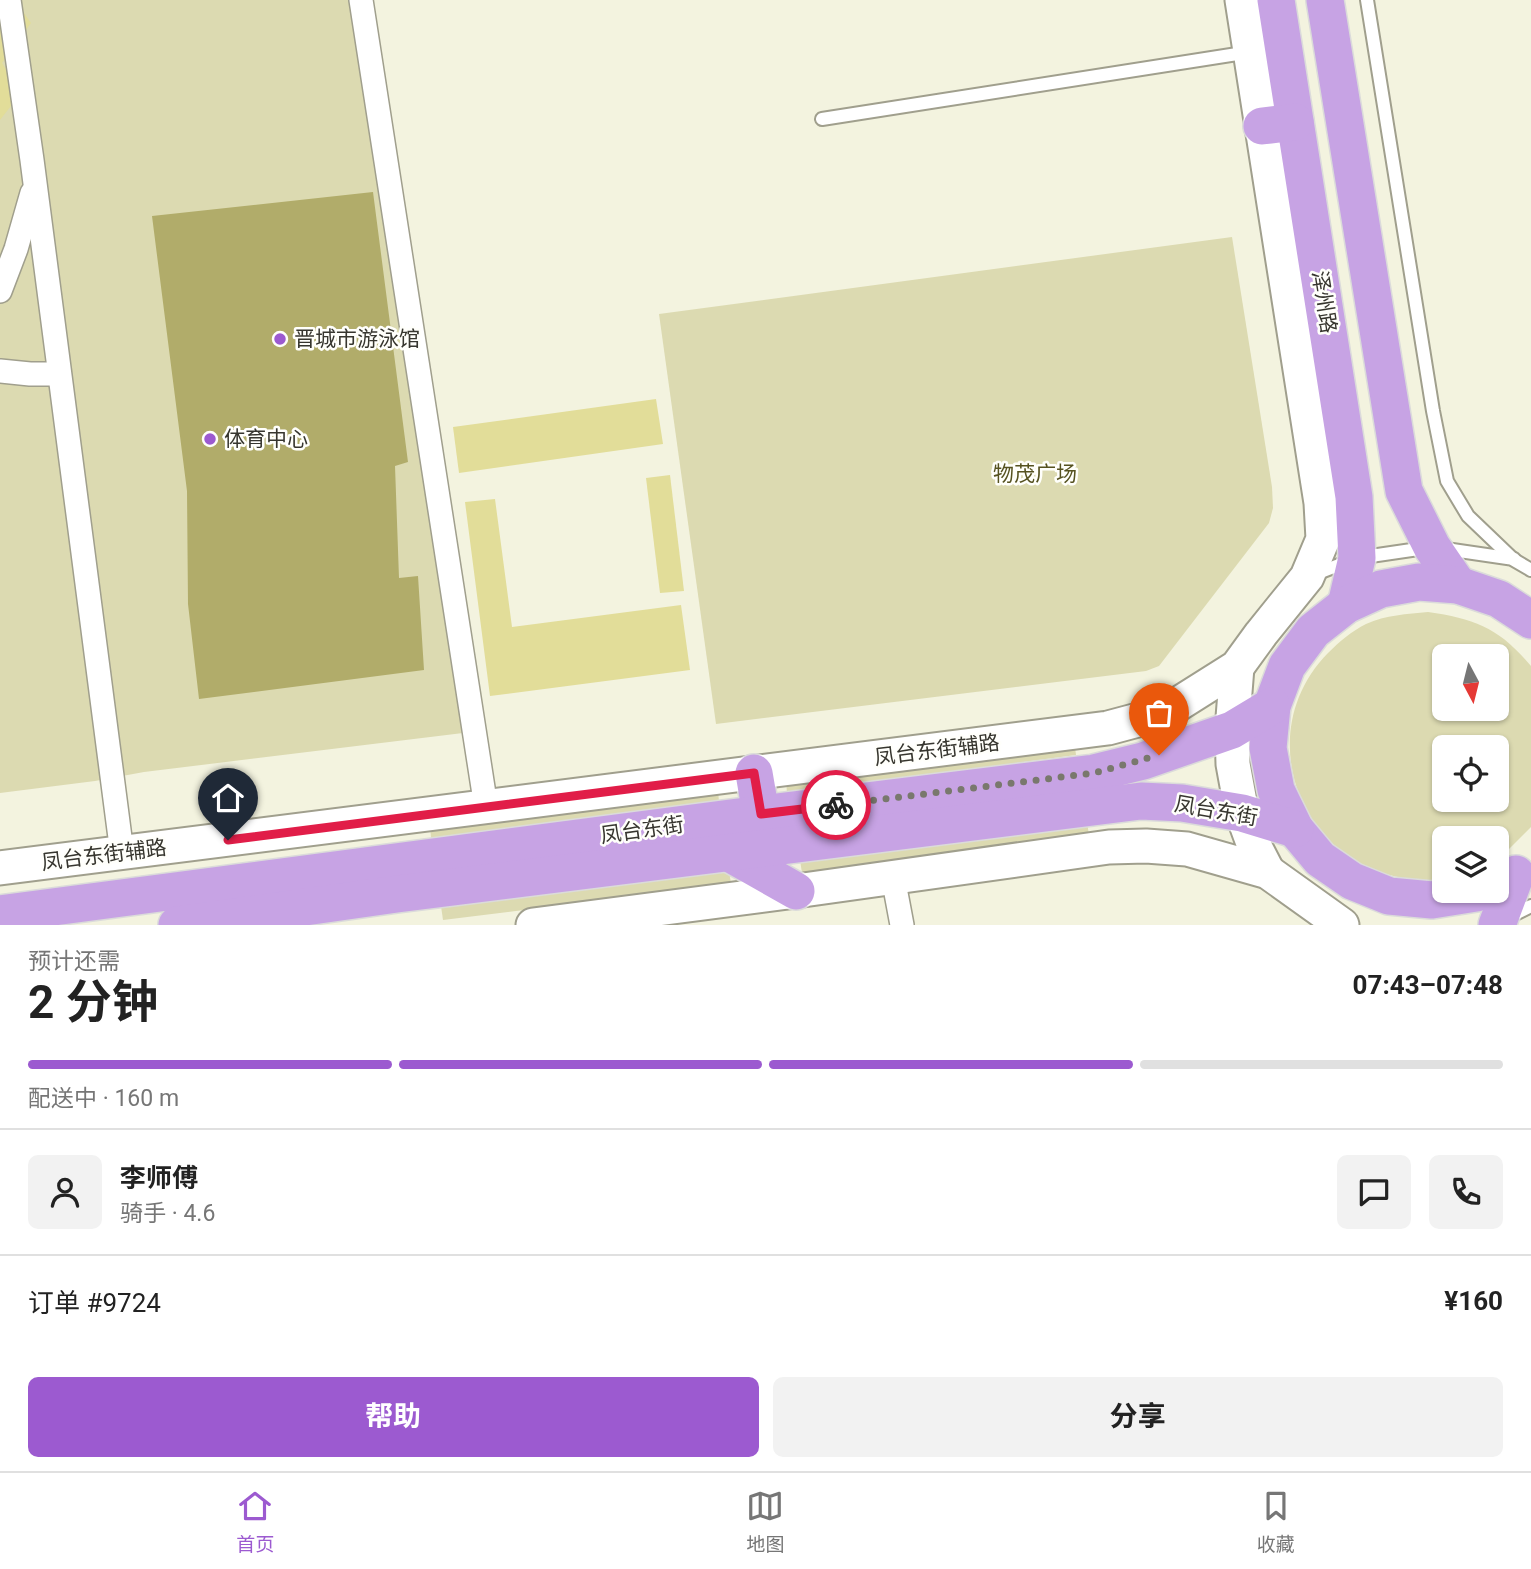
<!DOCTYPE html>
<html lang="zh">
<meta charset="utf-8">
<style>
body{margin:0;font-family:Roboto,"Noto Sans SC",sans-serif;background:#f2f2f2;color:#222;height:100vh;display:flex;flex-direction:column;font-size:26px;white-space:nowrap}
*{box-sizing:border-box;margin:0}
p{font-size:23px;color:#767676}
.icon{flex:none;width:38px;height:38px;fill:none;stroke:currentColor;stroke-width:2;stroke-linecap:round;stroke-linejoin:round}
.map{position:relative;height:925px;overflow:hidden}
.drawer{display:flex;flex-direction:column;background:#fff;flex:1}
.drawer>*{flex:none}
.needle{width:46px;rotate:173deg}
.tools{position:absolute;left:1432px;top:644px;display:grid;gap:14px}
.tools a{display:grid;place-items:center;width:77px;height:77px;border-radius:10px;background:#fff;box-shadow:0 2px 5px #0004;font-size:35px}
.pin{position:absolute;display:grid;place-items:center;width:60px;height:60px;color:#fff;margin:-72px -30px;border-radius:50% 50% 50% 0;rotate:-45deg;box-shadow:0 0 7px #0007}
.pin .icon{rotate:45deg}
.courier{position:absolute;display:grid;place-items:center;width:70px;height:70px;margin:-35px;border:5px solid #e11d48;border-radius:50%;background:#fff;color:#222;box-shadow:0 2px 9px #0007}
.overview em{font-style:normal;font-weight:700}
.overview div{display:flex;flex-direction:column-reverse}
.overview{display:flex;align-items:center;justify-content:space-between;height:119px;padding:0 28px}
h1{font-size:46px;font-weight:700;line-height:52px}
.bar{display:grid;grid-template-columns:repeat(4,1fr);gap:10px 7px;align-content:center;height:84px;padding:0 28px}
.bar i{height:9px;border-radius:5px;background:#e0e0e0}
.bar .selected{background:#9c5ad0}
.bar p{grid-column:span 4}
.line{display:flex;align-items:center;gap:18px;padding:0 28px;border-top:2px solid #e0e0e0}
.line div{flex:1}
.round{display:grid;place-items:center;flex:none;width:74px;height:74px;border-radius:10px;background:#f2f2f2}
.primary-button{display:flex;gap:14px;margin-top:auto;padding:14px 28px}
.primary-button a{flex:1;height:80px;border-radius:10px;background:#9c5ad0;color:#fff;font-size:28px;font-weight:700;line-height:80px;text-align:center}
.primary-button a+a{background:#f2f2f2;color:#222}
.dock{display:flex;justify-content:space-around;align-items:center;height:98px;border-top:2px solid #e0e0e0;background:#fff;font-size:19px;color:#767676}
.dock a{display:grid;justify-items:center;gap:4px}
.dock .selected{color:#9c5ad0}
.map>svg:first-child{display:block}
.green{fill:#dcdab1;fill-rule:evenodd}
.water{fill:#b1ac6a}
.building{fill:#e2dd99}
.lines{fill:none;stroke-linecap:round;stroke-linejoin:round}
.lane-casing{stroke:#a09f8d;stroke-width:16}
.street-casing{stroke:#a09f8d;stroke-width:26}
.secondary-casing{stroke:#a09f8d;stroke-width:37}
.primary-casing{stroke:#dbdbda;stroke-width:40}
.lane{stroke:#fff;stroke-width:12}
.street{stroke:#fff;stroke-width:23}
.secondary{stroke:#fff;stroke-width:33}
.primary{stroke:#c7a3e4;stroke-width:37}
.done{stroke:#79786d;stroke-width:7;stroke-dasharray:0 12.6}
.route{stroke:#e11d48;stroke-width:9}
.poi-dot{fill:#9c5ad0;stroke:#fffffb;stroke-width:2.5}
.labels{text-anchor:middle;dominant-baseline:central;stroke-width:5;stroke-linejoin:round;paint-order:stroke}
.street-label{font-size:21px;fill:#37362f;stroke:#fffffb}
.poi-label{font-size:21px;fill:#37362f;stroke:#fffffb;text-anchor:start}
.park-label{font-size:21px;fill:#565220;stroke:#fffffb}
</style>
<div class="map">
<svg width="1531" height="925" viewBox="0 0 1531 925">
<rect width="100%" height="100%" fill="#f3f3df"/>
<!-- green -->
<g class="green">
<path d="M0,0H356L463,733L144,772L95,781L0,793Z"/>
<path d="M1232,237L1272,487L1273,508L1269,523L1159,666L1146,671L716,724L659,314Z"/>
<path d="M1428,612C1476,619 1499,628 1531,666V827L1505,853L1496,858V838H1444V878C1425,883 1404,879 1386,874C1290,845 1257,725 1328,653C1339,642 1352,631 1366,624C1386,615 1407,614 1428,612ZM1444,656H1496V709H1444ZM1444,747H1496V800H1444Z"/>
<path d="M1074,740L1076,755L787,794L786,779Z"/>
<path d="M718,790L719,802L431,838L430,826Z"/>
<path d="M1087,822L1089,835L802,873L800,860Z"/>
<path d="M729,870L731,884L443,920L441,906Z"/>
</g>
<!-- water -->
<path class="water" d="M373,192L408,462L395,466L399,578L418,576L424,670L199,699L188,604L187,491L152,216Z"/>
<!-- building -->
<g class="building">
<path d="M0,0H15L31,23L2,63L21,93L0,120Z"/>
<path d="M656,399L663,444L459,473L453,427Z"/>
<path d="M670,475L684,591L660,593L646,478Z"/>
<path d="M495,499L512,627L681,605L690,670L490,696L465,502Z"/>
</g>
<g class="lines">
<defs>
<g id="lane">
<path d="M1367,0L1433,411L1447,481L1468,516L1514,560L1531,570"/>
<path d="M822,119L1250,52"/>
<path d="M1313,575L1357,558L1432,547L1514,559"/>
<path d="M1509,917L1531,906"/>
</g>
<g id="street">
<path d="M9,0L32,160L122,853"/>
<path d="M361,0L486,807"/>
<path d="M0,291L16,249L32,193"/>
<path d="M0,371L30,374H59"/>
<path d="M893,877L902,925"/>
</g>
<g id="secondary">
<path d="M1237,667L1232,730L1233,764L1242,813L1253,843L1268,872"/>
<path d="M0,868L1108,728L1164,713L1237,667L1261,634L1307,577L1323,539L1321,503L1242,0"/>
<path d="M533,925L796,891L1109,847L1146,846L1187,849L1268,872L1342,925"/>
</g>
<g id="primary">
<path d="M1276,0L1354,497L1357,558L1346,605"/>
<path d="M1325,0L1404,491L1432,547L1458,585"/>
<path d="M1262,126L1295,122"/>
<path d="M754,773L761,814"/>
<path d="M729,853L796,891"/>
<path d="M1481,891L1476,893L1432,900L1389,896L1352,881L1320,859L1295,829L1276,790L1268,748L1272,706L1287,666L1313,631L1346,605L1381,589L1419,582L1458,585L1499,599L1531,620"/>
<path d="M0,914L761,814L1094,773L1143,761L1232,730L1272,706"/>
<path d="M177,925L397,894L1141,801L1182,803L1242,813L1295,829"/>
<path d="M1497,925L1516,874"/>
</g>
</defs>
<!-- lane casing -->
<use href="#lane" class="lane-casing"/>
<!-- street casing -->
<use href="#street" class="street-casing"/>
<!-- secondary casing -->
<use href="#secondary" class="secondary-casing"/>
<!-- primary casing -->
<use href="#primary" class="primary-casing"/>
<!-- lane -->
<use href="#lane" class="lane"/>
<!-- street -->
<use href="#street" class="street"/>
<!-- secondary -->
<use href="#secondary" class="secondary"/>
<!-- primary -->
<use href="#primary" class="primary"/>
</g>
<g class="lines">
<!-- done -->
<path class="done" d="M836,805L1094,773L1159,755"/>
<!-- route -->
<path class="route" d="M228,840L754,773L761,814L836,805"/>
</g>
<!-- markers -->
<g class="poi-dot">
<circle cx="280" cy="339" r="7"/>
<circle cx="210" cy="439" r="7"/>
</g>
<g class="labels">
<!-- street labels -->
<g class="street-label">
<text transform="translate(1324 302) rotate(81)">泽州路</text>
<text transform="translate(937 750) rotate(-7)">凤台东街辅路</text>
<text transform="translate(1216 811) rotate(10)">凤台东街</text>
<text transform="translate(642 830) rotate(-8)">凤台东街</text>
<text transform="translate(104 855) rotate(-7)">凤台东街辅路</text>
</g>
<!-- poi labels -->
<g class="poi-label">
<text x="294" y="339">晋城市游泳馆</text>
<text x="224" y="439">体育中心</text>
</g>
<!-- park labels -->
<g class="park-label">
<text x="1035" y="474">物茂广场</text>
</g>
</g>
</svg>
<div class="tools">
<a><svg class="needle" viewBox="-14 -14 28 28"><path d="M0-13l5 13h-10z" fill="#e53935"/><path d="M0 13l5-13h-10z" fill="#767676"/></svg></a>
<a><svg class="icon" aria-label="locate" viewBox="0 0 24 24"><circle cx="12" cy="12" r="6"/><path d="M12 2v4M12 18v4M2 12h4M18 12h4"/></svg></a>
<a><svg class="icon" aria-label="layers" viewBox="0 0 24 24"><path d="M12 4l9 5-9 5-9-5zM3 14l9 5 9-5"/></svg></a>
</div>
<div class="pin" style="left:1159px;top:755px;background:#ea580c"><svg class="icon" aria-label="bag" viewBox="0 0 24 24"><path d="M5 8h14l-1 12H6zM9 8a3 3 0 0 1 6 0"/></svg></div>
<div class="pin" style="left:228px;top:840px;background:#1f2937"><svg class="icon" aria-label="home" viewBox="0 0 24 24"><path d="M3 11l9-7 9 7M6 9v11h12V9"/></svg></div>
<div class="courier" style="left:836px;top:805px"><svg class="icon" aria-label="bike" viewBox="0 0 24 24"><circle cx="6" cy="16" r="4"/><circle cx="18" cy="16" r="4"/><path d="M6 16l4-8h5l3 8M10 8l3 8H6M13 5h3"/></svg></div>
</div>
<section class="drawer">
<div class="overview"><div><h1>2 分钟</h1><p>预计还需</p></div><em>07:43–07:48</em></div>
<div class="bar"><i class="selected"></i><i class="selected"></i><i class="selected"></i><i></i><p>配送中 · 160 m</p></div>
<div class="line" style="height:126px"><a class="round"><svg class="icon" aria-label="person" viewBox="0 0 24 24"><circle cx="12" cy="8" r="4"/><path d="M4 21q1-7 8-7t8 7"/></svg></a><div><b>李师傅</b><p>骑手 · 4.6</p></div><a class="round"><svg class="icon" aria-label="chat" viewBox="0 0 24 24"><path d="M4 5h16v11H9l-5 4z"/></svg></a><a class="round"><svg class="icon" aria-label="phone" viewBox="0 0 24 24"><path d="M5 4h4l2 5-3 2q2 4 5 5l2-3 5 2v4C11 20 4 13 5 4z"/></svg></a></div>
<div class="line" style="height:91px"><div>订单 #9724</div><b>¥160</b></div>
<div class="primary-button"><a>帮助</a><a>分享</a></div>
</section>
<nav class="dock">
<a class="selected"><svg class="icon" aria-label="home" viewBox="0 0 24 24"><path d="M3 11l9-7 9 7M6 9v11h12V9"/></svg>首页</a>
<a><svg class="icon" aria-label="map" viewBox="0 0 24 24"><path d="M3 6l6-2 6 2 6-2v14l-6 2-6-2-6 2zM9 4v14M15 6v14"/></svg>地图</a>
<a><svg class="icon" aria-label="saved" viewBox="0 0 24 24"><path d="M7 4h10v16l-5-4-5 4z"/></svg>收藏</a>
</nav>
